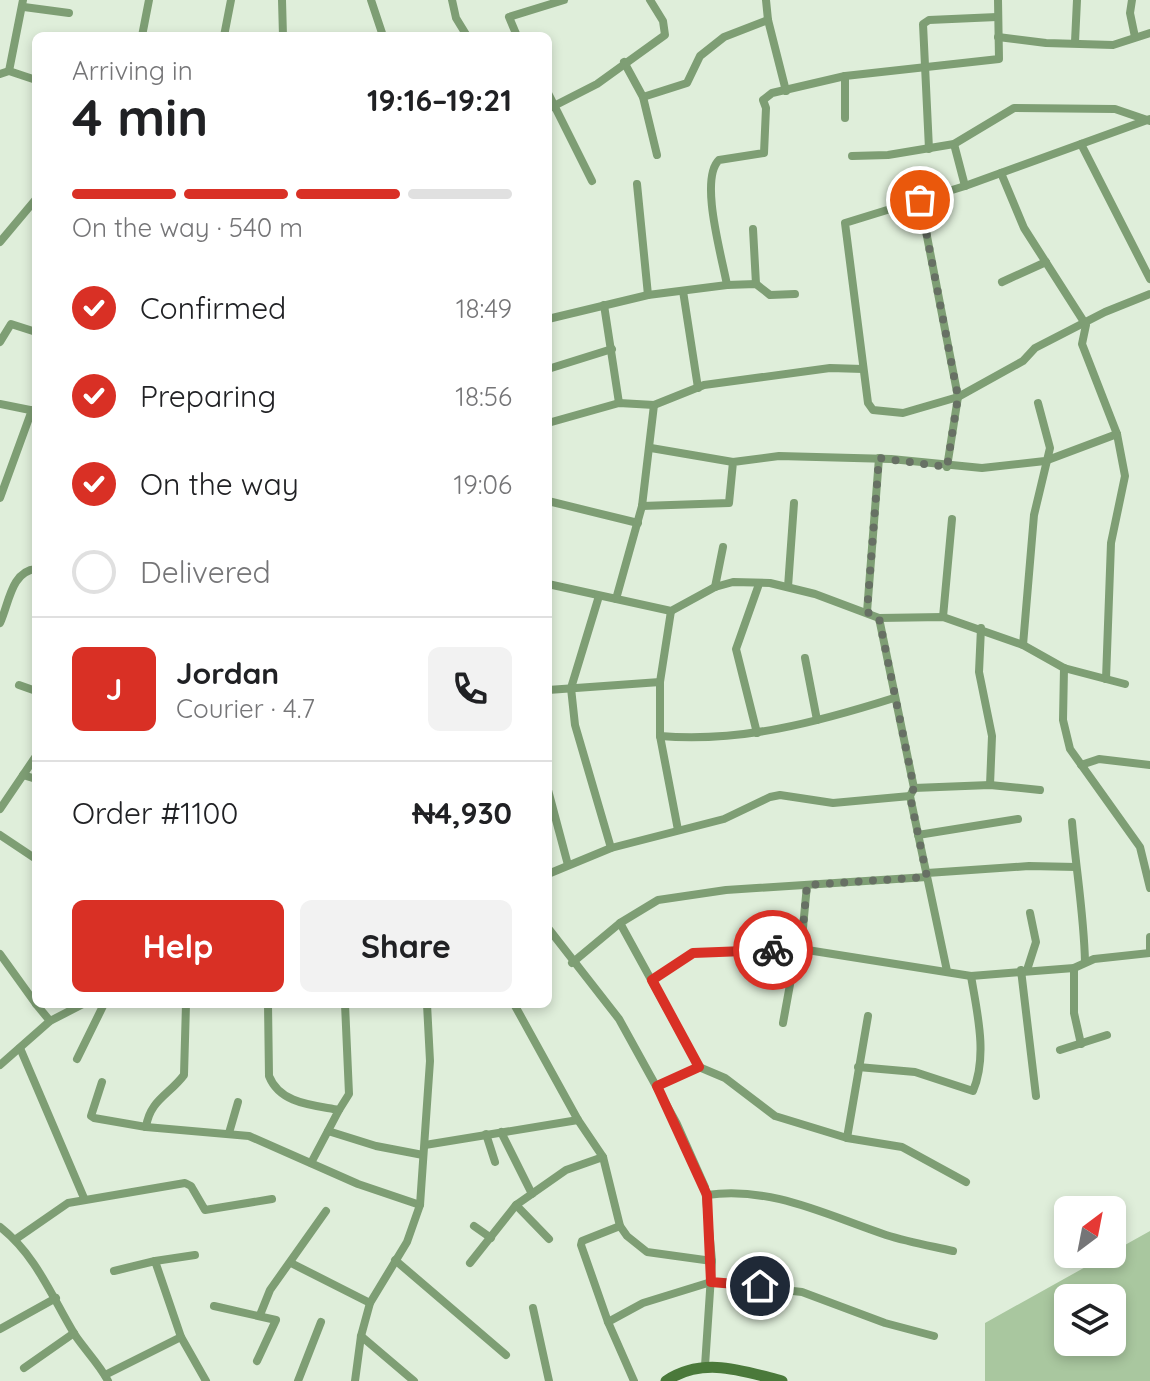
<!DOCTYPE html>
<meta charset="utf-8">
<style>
body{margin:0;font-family:Quicksand,sans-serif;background:#f2f2f2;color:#202124;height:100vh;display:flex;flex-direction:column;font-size:30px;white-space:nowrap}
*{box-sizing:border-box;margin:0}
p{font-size:26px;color:#757577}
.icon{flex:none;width:44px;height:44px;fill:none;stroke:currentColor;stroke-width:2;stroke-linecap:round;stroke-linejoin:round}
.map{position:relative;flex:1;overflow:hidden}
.details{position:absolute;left:32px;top:32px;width:520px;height:976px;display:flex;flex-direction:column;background:#fff;border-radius:12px;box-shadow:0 4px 12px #0003}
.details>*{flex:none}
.needle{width:52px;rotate:32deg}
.fabs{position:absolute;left:1054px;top:1196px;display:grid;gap:16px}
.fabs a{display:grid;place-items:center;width:72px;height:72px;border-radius:12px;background:#fff;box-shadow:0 4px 12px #0003;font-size:40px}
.pin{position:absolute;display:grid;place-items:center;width:68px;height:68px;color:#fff;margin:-34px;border:4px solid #fff;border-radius:50%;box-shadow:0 2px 8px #0007}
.courier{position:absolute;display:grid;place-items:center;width:80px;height:80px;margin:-40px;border:6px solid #d93025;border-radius:50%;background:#fff;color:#222;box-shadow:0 2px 10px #0007}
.headline em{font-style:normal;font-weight:800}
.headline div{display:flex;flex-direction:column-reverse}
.headline{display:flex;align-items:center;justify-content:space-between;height:136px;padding:0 40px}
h1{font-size:52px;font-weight:800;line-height:60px}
.bar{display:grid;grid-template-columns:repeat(4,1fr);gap:12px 8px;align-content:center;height:96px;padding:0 40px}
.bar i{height:10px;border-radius:6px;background:#e0e0e0}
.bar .on{background:#d93025}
.bar p{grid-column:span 4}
.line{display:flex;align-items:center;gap:20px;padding:0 40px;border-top:2px solid #e0e0e0}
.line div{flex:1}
.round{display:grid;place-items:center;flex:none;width:84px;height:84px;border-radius:12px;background:#f2f2f2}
ol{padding:0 40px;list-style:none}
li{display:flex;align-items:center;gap:24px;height:88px}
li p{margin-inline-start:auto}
li .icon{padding:8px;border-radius:50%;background:#d93025;color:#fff;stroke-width:4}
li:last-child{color:#757577}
li i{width:44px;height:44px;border:4px solid #e0e0e0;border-radius:50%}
.cta{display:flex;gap:16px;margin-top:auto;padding:16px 40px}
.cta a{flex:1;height:92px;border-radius:12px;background:#d93025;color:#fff;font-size:32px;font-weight:800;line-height:92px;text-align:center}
.cta a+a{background:#f2f2f2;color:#202124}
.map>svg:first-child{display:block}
.green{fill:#a9c79f;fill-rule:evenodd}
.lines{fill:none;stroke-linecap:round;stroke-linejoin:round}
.street{stroke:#7e9e74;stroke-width:8}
.secondary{stroke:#4a793a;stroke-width:11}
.done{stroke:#677064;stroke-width:8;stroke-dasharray:0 14.4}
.route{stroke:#d93025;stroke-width:10}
</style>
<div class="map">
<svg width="1150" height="1381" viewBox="0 0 1150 1381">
<rect width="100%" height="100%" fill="#dfeeda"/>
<!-- green -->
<path class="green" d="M1150,1231V1381H985V1323ZM1068,1298H1112V1342H1068Z"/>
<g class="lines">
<!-- street -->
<g class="street">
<path d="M282,0L283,36"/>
<path d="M371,0L383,36"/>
<path d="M452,0L456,18L467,36"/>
<path d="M766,0L768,20L786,91"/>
<path d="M1132,0L1130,13L1135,37"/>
<path d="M24,7L69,13"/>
<path d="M142,36L149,0"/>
<path d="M224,36L231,0"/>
<path d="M517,36L509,17L564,0"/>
<path d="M998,37L1046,43L1113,45L1150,33"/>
<path d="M1075,42L1077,0"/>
<path d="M624,62L643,97L657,155"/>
<path d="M9,71L23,0"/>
<path d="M0,74L9,71L36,80"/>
<path d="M845,76V118"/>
<path d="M548,93L592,181"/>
<path d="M643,97L687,83L700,56L724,37L768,20"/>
<path d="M548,109L597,84L665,35L663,21L650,0"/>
<path d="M1150,119L965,186L845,223L868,403L873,410L903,413L958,397L1023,361L1035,348L1105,312L1150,294"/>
<path d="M954,144L965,186"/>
<path d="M1081,144L1150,279"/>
<path d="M929,149L923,24L929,20L997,17"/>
<path d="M852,156L888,155L954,144L1014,108L1115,109L1150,121"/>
<path d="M1001,173L1024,228L1086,325L1082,344L1117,434L1125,476L1111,543L1106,679"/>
<path d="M637,184L648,295"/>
<path d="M920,200L958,397L947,467"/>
<path d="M753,229L756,284"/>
<path d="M0,242L36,199"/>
<path d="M1002,282L1046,262"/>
<path d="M727,285C722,257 699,179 719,160L764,153L766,108L763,100L772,93L845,76L999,59L998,0"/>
<path d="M683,291L698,388"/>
<path d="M604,305L619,403"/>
<path d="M548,319L648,295L727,285L756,284L770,295L795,294"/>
<path d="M0,342L11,324L36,332"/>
<path d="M548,369L612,349"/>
<path d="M0,404L35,411"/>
<path d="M548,423L619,403L654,405L704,385L830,368L863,369"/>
<path d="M651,448L733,462"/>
<path d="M0,498L32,410"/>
<path d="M548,501L638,523"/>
<path d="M642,506L729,503L733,462L779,456L891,459L982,468L1045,461L1117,434"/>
<path d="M548,584L671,611L715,587L733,582L770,583L815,594L879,618L943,617L1023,645L1064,668L1125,684"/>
<path d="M715,587L723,547"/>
<path d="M788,587L794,503"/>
<path d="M599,596L571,688L575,725L611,848"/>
<path d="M616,599L642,506L654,405"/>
<path d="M671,611L660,682V736L678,830"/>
<path d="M867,612L879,458"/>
<path d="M943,617L952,519"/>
<path d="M879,618L914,788L910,796L947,971"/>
<path d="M0,623C9,604 11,571 36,569"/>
<path d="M981,628L979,672L992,736L990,785"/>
<path d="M1023,645L1034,515L1050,448L1038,403"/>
<path d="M805,658L817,720"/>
<path d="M1064,668L1063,720L1070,749L1140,847L1150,888"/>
<path d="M19,685L36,691"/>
<path d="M548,690L660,682"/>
<path d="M757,733L736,649L759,584"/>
<path d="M660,736C740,743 818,722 894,698"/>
<path d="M1081,765L1099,759L1150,765"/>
<path d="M23,775L36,779"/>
<path d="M914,788L990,785L1040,790"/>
<path d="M548,790L568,865"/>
<path d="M0,809L36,756"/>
<path d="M1072,822C1076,870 1084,915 1085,962"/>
<path d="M0,835L36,859"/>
<path d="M918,835L1018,819"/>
<path d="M927,873L1029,866L1076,867"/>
<path d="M548,874L611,848L724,819L770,797L780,795L833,803L910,796"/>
<path d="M620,923L699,1067"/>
<path d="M548,928L619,1019L677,1124L705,1187L712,1261L705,1366"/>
<path d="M1150,953V937"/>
<path d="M0,954L36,1004"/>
<path d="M572,963L620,923L658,900L726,890L927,877"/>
<path d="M1074,968V1013L1081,1044"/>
<path d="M1021,970L1036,1096"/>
<path d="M1027,970L1036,942L1030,913"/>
<path d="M652,980L693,953L801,949L971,976L1074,968L1094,959L1150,953"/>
<path d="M36,1004L50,1021"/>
<path d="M268,1004L269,1076C280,1104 313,1105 339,1110L349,1094L345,1004"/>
<path d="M514,1004L578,1120L603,1157L620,1226L627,1236L647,1252L712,1261"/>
<path d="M783,1023L791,979L801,949L807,885"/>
<path d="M20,1048L84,1198"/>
<path d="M1060,1050L1107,1035"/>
<path d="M77,1059L104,1004"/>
<path d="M0,1065L50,1021L83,1004"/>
<path d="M858,1067L915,1072L973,1091C988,1056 977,1012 971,976"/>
<path d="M102,1082L91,1116L94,1118L146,1127L249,1136L358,1184L420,1205"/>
<path d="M657,1086L699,1067L725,1078L775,1116L847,1138L902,1147L966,1182"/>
<path d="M146,1127C150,1100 169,1095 184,1075L186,1004"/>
<path d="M328,1131L376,1146L423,1155"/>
<path d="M501,1132L532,1194"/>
<path d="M229,1133L238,1102"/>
<path d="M486,1134L495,1162"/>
<path d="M847,1138L868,1016"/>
<path d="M425,1145L578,1120"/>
<path d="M311,1163L339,1110"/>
<path d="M707,1195C772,1186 826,1215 886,1235C908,1242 931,1246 953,1251"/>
<path d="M516,1205L549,1239"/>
<path d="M474,1226L491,1238"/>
<path d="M620,1226L582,1241L581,1245L608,1322L634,1381"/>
<path d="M0,1227C36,1255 52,1297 75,1335C85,1350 100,1365 108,1381"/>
<path d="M16,1239L68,1203L185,1183L191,1186L205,1210L272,1199"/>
<path d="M395,1260L506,1355"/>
<path d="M155,1261L195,1255"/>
<path d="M291,1263L370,1303"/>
<path d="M470,1263L516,1205L566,1170L603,1157"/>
<path d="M114,1271L155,1261L181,1337L206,1381"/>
<path d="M214,1306L276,1320L257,1361"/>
<path d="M533,1308L549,1381"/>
<path d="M260,1315L270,1290L326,1211"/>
<path d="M608,1322L643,1303L711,1282L802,1292L885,1323L934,1336"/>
<path d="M0,1329L56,1298"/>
<path d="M361,1336L414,1381"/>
<path d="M24,1368L74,1333"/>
<path d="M105,1375L181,1337"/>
<path d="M298,1381L321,1322"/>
<path d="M355,1381L361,1336L370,1303L407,1242L420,1205L430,1061L427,1004"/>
</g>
<!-- secondary -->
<path class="secondary" d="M666,1381C703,1356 743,1371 782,1381"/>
</g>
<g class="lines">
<!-- done -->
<path class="done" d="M773,950L801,949L807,885L927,877L910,796L914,788L879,618L867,612L879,458L947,467L958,397L920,200"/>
<!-- route -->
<path class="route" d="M760,1286L711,1282L707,1195L657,1086L699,1067L652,980L693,953L773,950"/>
</g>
</svg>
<div class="fabs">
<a><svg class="needle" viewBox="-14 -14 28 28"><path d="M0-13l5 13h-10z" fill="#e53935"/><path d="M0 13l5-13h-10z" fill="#757577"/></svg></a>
<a><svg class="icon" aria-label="layers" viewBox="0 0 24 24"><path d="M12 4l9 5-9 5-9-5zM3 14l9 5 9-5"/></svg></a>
</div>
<div class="pin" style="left:920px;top:200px;background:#ea580c"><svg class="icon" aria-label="bag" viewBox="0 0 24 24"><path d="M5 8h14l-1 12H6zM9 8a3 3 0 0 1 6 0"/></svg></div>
<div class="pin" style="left:760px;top:1286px;background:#1f2937"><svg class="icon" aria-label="home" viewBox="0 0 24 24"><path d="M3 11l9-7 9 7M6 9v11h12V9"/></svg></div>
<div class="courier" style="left:773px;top:950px"><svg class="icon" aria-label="bike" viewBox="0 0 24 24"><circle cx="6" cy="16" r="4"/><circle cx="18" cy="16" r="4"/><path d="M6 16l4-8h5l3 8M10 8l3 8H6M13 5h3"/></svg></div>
<section class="details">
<div class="headline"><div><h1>4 min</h1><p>Arriving in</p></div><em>19:16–19:21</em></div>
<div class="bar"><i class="on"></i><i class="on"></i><i class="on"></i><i></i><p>On the way · 540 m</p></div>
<ol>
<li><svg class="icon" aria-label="check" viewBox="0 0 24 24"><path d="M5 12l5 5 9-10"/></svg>Confirmed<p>18:49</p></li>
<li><svg class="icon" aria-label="check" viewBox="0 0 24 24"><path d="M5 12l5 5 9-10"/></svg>Preparing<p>18:56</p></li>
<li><svg class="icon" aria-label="check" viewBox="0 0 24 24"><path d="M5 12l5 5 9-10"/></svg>On the way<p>19:06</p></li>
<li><i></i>Delivered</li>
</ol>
<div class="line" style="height:144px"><b class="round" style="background:#d93025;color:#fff">J</b><div><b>Jordan</b><p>Courier · 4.7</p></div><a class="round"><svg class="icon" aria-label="phone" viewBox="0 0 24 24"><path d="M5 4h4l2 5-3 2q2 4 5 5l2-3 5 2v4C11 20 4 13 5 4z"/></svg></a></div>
<div class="line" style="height:104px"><div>Order #1100</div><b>₦4,930</b></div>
<div class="cta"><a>Help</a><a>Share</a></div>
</section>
</div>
